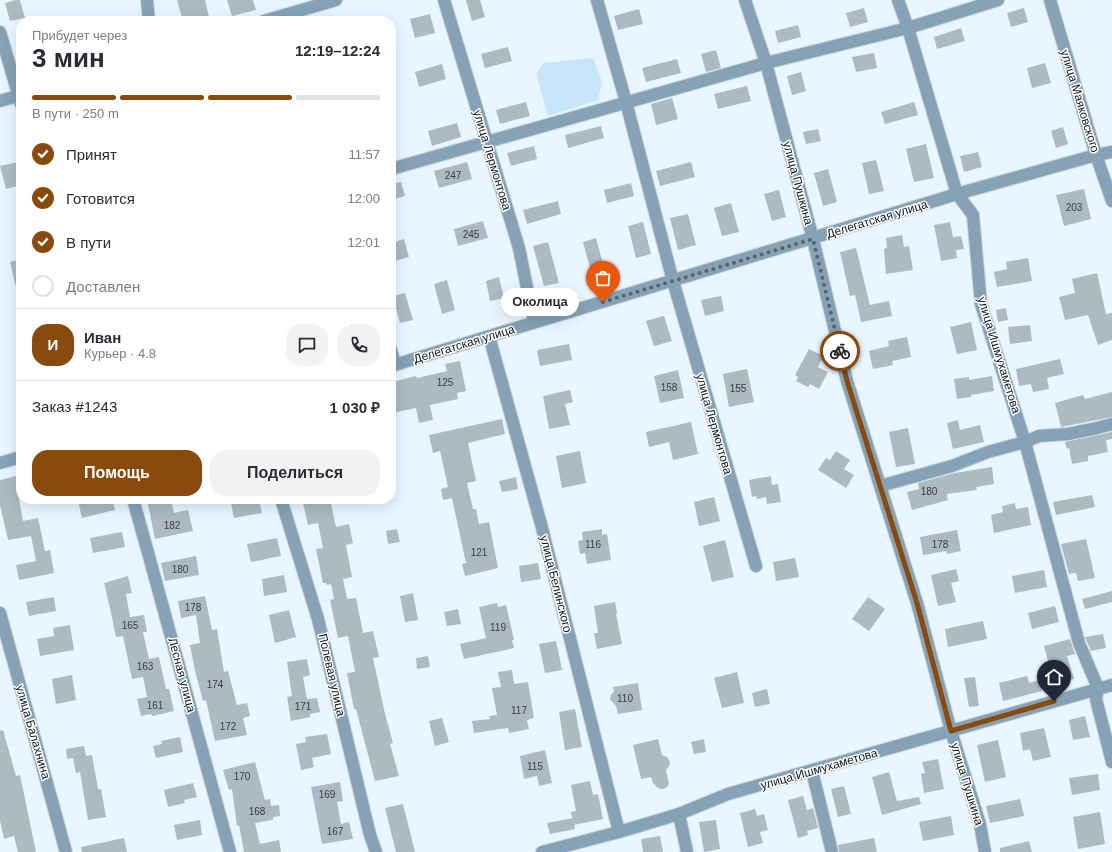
<!DOCTYPE html>
<html lang="ru">
<meta charset="utf-8">
<style>
body{margin:0;font-family:Arial,sans-serif;background:#f2f2f3;color:#2b2b33;height:100vh;display:flex;flex-direction:column;font-size:15px;white-space:nowrap}
*{box-sizing:border-box;margin:0}
p{font-size:13px;color:#7c7c81}
.icon{flex:none;width:22px;height:22px;fill:none;stroke:currentColor;stroke-width:2;stroke-linecap:round;stroke-linejoin:round}
.map{position:relative;flex:1;overflow:hidden}
.drawer{position:absolute;left:16px;top:16px;width:380px;height:488px;display:flex;flex-direction:column;background:#fff;border-radius:16px;box-shadow:0 4px 16px #0002}
.drawer>*{flex:none}
.pin{position:absolute;display:grid;place-items:center;width:34px;height:34px;color:#fff;margin:-41px -17px;border-radius:50% 50% 50% 0;rotate:-45deg;box-shadow:0 0 4px #0007}
.pin .icon{rotate:45deg}
.courier{position:absolute;display:grid;place-items:center;width:40px;height:40px;margin:-20px;border:3px solid #884a0d;border-radius:50%;background:#fff;color:#222;box-shadow:0 1px 5px #0007}
.bubble{position:absolute;height:28px;border-radius:14px;background:#fff;box-shadow:0 4px 16px #0002;font-size:13px;font-weight:600;line-height:28px;text-align:center}
.head em{font-style:normal;font-weight:600}
.head div{display:flex;flex-direction:column-reverse}
.head{display:flex;align-items:center;justify-content:space-between;height:68px;padding:0 16px}
h1{font-size:26px;font-weight:600;line-height:30px}
.bar{display:grid;grid-template-columns:repeat(4,1fr);gap:6px 4px;align-content:center;height:48px;padding:0 16px}
.bar i{height:5px;border-radius:3px;background:#e1e1e2}
.bar .active{background:#884a0d}
.bar p{grid-column:span 4}
.line{display:flex;align-items:center;gap:10px;padding:0 16px;border-top:1px solid #e1e1e2}
.line div{flex:1}
.round{display:grid;place-items:center;flex:none;width:42px;height:42px;border-radius:16px;background:#f2f2f3}
ol{padding:0 16px;list-style:none}
li{display:flex;align-items:center;gap:12px;height:44px}
li p{margin-inline-start:auto}
li .icon{padding:4px;border-radius:50%;background:#884a0d;color:#fff;stroke-width:4}
li:last-child{color:#7c7c81}
li i{width:22px;height:22px;border:2px solid #e1e1e2;border-radius:50%}
.button{display:flex;gap:8px;margin-top:auto;padding:8px 16px}
.button a{flex:1;height:46px;border-radius:16px;background:#884a0d;color:#fff;font-size:16px;font-weight:600;line-height:46px;text-align:center}
.button a+a{background:#f2f2f3;color:#2b2b33}
.map>svg:first-child{display:block}
.green{fill:#c6e5fa}
.building{fill:#adbac2}
.lines{fill:none;stroke-linecap:round;stroke-linejoin:round}
.minor-casing{stroke:#c6d2da;stroke-width:14}
.minor{stroke:#85a2b6;stroke-width:12}
.done{stroke:#5c6368;stroke-width:4;stroke-dasharray:0 7.2}
.route{stroke:#884a0d;stroke-width:5}
.labels{text-anchor:middle;dominant-baseline:central;stroke-width:3;stroke-linejoin:round;paint-order:stroke}
.number-label{font-size:10px;fill:#373e42}
.street-label{font-size:12px;fill:#101417;stroke:#fff}
</style>
<div class="map">
<svg width="1112" height="852" viewBox="0 0 1112 852">
<rect width="100%" height="100%" fill="#e9f6ff"/>
<!-- green -->
<path class="green" d="M593,58L602,82L598,100L548,116L536,74L544,63Z"/>
<!-- building -->
<g class="building">
<path d="M16,0H20L25,18L10,21L5,3Z"/>
<path d="M177,0H205L210,21H183Z"/>
<path d="M227,0H253L256,10L232,16Z"/>
<path d="M466,0H480L485,17L472,21Z"/>
<path d="M864,8L868,22L850,27L846,13Z"/>
<path d="M1024,8L1028,22L1011,27L1007,13Z"/>
<path d="M639,9L643,24L618,30L614,16Z"/>
<path d="M430,14L435,33L415,38L410,19Z"/>
<path d="M798,25L801,37L778,43L775,31Z"/>
<path d="M961,28L965,41L937,49L934,37Z"/>
<path d="M508,47L512,61L485,68L481,54Z"/>
<path d="M716,50L721,68L706,72L701,54Z"/>
<path d="M874,53L877,68L856,72L852,57Z"/>
<path d="M677,59L681,73L646,82L642,68Z"/>
<path d="M1045,63L1051,83L1032,88L1027,68Z"/>
<path d="M442,64L446,79L419,87L415,72Z"/>
<path d="M801,72L806,91L792,95L787,76Z"/>
<path d="M747,86L751,101L718,109L714,94Z"/>
<path d="M672,98L678,119L656,125L651,104Z"/>
<path d="M526,102L530,116L500,124L496,110Z"/>
<path d="M914,102L918,115L885,124L881,112Z"/>
<path d="M457,123L461,137L432,146L428,131Z"/>
<path d="M601,126L604,138L568,148L565,135Z"/>
<path d="M1063,127L1068,144L1056,148L1051,131Z"/>
<path d="M818,129L821,141L806,144L803,132Z"/>
<path d="M926,144L934,178L914,182L906,149Z"/>
<path d="M534,146L537,159L511,166L507,153Z"/>
<path d="M978,152L982,167L964,172L960,156Z"/>
<path d="M876,160L884,191L869,194L862,163Z"/>
<path d="M18,162L21,173V185L6,189L0,166Z"/>
<path d="M467,162L472,179L439,188L434,171Z"/>
<path d="M691,162L695,177L660,186L656,171Z"/>
<path d="M828,169L837,202L823,206L814,173Z"/>
<path d="M401,182L405,196L391,200V184Z"/>
<path d="M631,183L634,196L607,203L604,190Z"/>
<path d="M1084,189L1091,219L1064,226L1056,195Z"/>
<path d="M779,190L786,217L772,221L764,194Z"/>
<path d="M558,201L561,214L527,224L523,210Z"/>
<path d="M731,203L739,232L722,236L714,208Z"/>
<path d="M688,214L696,245L678,250L670,218Z"/>
<path d="M483,221L488,238L458,246L454,229Z"/>
<path d="M643,222L651,254L636,258L628,226Z"/>
<path d="M950,222L953,237L961,236L964,249L956,250L957,258L941,261L934,225Z"/>
<path d="M902,235L904,247L909,246L913,270L886,274L884,249L887,248L886,238Z"/>
<path d="M596,238L604,268L591,272L583,242Z"/>
<path d="M404,239L409,257L391,262V243Z"/>
<path d="M548,242L559,283L544,286L533,246Z"/>
<path d="M856,248L870,305L889,301L892,316L861,322L855,295L850,296L840,252Z"/>
<path d="M1028,258L1032,281L997,287L994,272L1007,269L1006,262Z"/>
<path d="M21,259V292H17L10,262Z"/>
<path d="M1097,273L1106,314L1112,313V340L1098,345L1088,315L1065,320L1059,297L1075,293L1072,279Z"/>
<path d="M499,277L504,298L490,301L486,281Z"/>
<path d="M447,280L455,310L442,314L434,284Z"/>
<path d="M405,293L413,320L400,323L393,296Z"/>
<path d="M721,296L724,311L705,316L701,300Z"/>
<path d="M1006,308L1008,320L998,322L996,310Z"/>
<path d="M664,316L672,341L654,346L646,321Z"/>
<path d="M971,322L977,350L957,354L950,327Z"/>
<path d="M1030,325L1032,341L1010,344L1008,327Z"/>
<path d="M907,337L911,357L892,361L893,365L873,369L869,351L889,346L888,341Z"/>
<path d="M569,344L572,360L540,366L537,350Z"/>
<path d="M809,349L823,356L818,367L828,372L819,389L810,384L808,387L796,381L798,377L795,375Z"/>
<path d="M1060,359L1064,374L1047,378L1049,389L1033,392L1031,384L1019,386L1016,369Z"/>
<path d="M460,361L466,391L457,393L458,399L430,405L433,420L419,423L416,408L392,413L391,406V382L416,376L417,378L447,371L445,364Z"/>
<path d="M747,369L754,402L729,407L723,374Z"/>
<path d="M678,370L684,398L660,403L654,376Z"/>
<path d="M992,376L994,391L971,395V397L957,399L954,379L969,377V380Z"/>
<path d="M570,390L573,402L565,404L570,425L549,429L543,396Z"/>
<path d="M1112,392V417L1061,427L1055,403L1083,395L1085,399Z"/>
<path d="M502,419L505,434L468,443L476,481L467,483L473,509H476L479,524L489,522L498,568L465,576L462,564L466,563L452,498L443,500L441,489L448,487L440,451L433,453L429,435Z"/>
<path d="M958,420L960,430L980,425L984,442L953,449L947,423Z"/>
<path d="M691,422L698,454L673,460L669,442L649,447L646,432Z"/>
<path d="M908,428L915,464L896,467L889,432Z"/>
<path d="M1112,432V439L1106,440L1108,452L1088,456V461L1072,464L1069,448L1067,449L1065,442Z"/>
<path d="M580,451L586,483L562,488L556,456Z"/>
<path d="M836,451L850,460L844,469L854,475L846,488L818,470L826,458L830,460Z"/>
<path d="M992,467L994,484L976,487L977,490L947,494L948,500L912,510L907,492L919,489L918,483L955,473Z"/>
<path d="M21,475V492L18,493L23,521L38,518L45,551L50,550L54,573L19,580L16,565L36,561L31,536L8,540L0,505V480Z"/>
<path d="M771,476L772,485L778,484L781,502L767,504L766,497L757,499L756,496L752,497L749,480Z"/>
<path d="M516,477L518,489L502,492L499,481Z"/>
<path d="M1092,495L1095,507L1056,515L1053,502Z"/>
<path d="M714,497L720,521L699,526L694,502Z"/>
<path d="M89,499H112L115,510L82,518L78,501Z"/>
<path d="M147,499H171L174,513L188,510L193,531L155,539Z"/>
<path d="M230,499H259L262,513L234,518Z"/>
<path d="M302,499H330L336,527L349,524L353,543L346,545L352,577L343,579L347,599L356,598L363,633L373,631L379,657L373,658L385,714L393,743L390,744L399,776L375,781L356,709H354L347,673L355,672L348,636L338,638L330,600L334,599L331,584L327,585L326,583H323L316,549L323,548L318,523L308,525Z"/>
<path d="M1015,503L1016,509L1028,507L1031,525L994,533L991,515L1003,512L1002,506Z"/>
<path d="M397,529L400,542L388,544L386,531Z"/>
<path d="M602,529V535L607,534L611,560L587,564L585,553L580,554L578,541L583,540L582,532Z"/>
<path d="M957,530L961,551L947,554L946,551L923,555L920,537Z"/>
<path d="M122,532L125,547L93,553L90,538Z"/>
<path d="M277,538L281,556L251,562L247,544Z"/>
<path d="M1086,539L1095,578L1078,581L1076,573L1069,574L1061,544Z"/>
<path d="M725,540L734,577L712,582L703,546Z"/>
<path d="M196,556L199,575L165,581L161,563Z"/>
<path d="M795,558L799,577L776,581L773,562Z"/>
<path d="M538,563L541,579L521,582L519,566Z"/>
<path d="M956,569L959,581L951,583L956,602L938,606L931,575Z"/>
<path d="M1044,570L1047,587L1015,593L1012,576Z"/>
<path d="M284,575L287,592L264,596L262,579Z"/>
<path d="M128,576L132,593L126,594L130,617L144,615L147,632H143L149,659L159,657L166,689H169L174,711L152,716L151,714L141,716L137,699L147,697L143,677L132,679L123,636L116,637L110,608L104,583Z"/>
<path d="M1112,591V602L1085,609L1082,599Z"/>
<path d="M413,593L418,620L405,622L400,596Z"/>
<path d="M205,596L212,630L217,629L224,672L228,671L237,705L247,703L250,716L243,718L247,735L215,741L206,700L203,701L195,671L190,645L200,643L196,615L181,618L178,601Z"/>
<path d="M54,597L56,611L29,616L26,602Z"/>
<path d="M868,597L885,609L869,631L852,619Z"/>
<path d="M615,602L617,614H616L622,644L597,649L594,633H598L594,606Z"/>
<path d="M497,603L498,607L506,605L514,640H512L514,648L464,659L460,644L486,638L479,607Z"/>
<path d="M1055,606L1059,622L1032,629L1028,613Z"/>
<path d="M458,609L461,624L447,626L444,612Z"/>
<path d="M289,610L296,637L275,643L269,615Z"/>
<path d="M983,621L987,639L948,647L945,629Z"/>
<path d="M70,625L74,650L40,656L37,639L54,636L53,628Z"/>
<path d="M1103,634L1106,648L1091,651L1085,637Z"/>
<path d="M1070,639L1075,654L1067,656L1074,679L1054,684L1044,646Z"/>
<path d="M556,641L562,670L545,673L539,644Z"/>
<path d="M428,656L430,667L417,669L416,658Z"/>
<path d="M307,659L310,675L303,677L307,699L317,698L320,712L310,714V717L291,721L287,697L292,696L287,662Z"/>
<path d="M512,670L514,684L528,682L534,718L527,720L529,729L509,733L508,728L474,733L472,721L490,719L489,716L497,715L492,688L501,687L498,672Z"/>
<path d="M737,672L744,703L722,708L714,678Z"/>
<path d="M72,675L76,700L56,704L52,679Z"/>
<path d="M1027,676L1029,683L1039,680L1042,691L1003,701L999,683Z"/>
<path d="M975,677L979,706L969,707L964,678Z"/>
<path d="M638,683L642,710L618,714L616,706L610,699L611,695L614,691L613,687Z"/>
<path d="M767,689L770,704L755,707L752,693Z"/>
<path d="M575,709L582,747L565,750L559,712Z"/>
<path d="M1085,716L1090,737L1073,740L1069,720Z"/>
<path d="M442,718L449,742L435,746L429,721Z"/>
<path d="M1044,728L1051,757L1033,761L1030,749L1023,751L1020,733Z"/>
<path d="M3,730L16,776L20,775L36,852H18L14,836L4,839L0,820V731Z"/>
<path d="M327,734L331,754L312,758L314,767L301,770L296,744L306,742L305,737Z"/>
<path d="M180,737L183,752L156,758L153,746L162,744L161,741Z"/>
<path d="M658,739L662,755L667,757L670,762L669,766L666,770L669,784L666,788L662,789L658,788L653,783L651,777L641,779L633,745Z"/>
<path d="M704,739L706,752L694,754L691,742Z"/>
<path d="M998,740L1006,777L985,782L977,745Z"/>
<path d="M84,746L86,756L92,755L98,789H101L106,817L88,820L80,772L76,773L73,758L67,759L66,749Z"/>
<path d="M545,750L552,783L539,786L537,776L524,779L520,756Z"/>
<path d="M938,759L944,789L924,793L921,774L925,773L922,762Z"/>
<path d="M255,762L265,800L270,799L271,806L279,805L280,816L273,817V820L255,823L260,844L279,840L281,852H244L239,825L237,826L232,789L229,790L223,770Z"/>
<path d="M889,772L897,801L919,797L921,804L882,815L872,777Z"/>
<path d="M1098,774L1100,790L1072,795L1069,778Z"/>
<path d="M590,781L593,795L598,794L603,819L574,825L571,812L576,811L571,785Z"/>
<path d="M340,782L343,801L337,802L341,824L349,822L353,839L322,844L311,787Z"/>
<path d="M193,783L197,797L184,800L185,803L168,807L164,790Z"/>
<path d="M844,786L851,814L838,817L831,789Z"/>
<path d="M803,796L807,810L813,808L818,828L807,831L808,835L798,838L788,800Z"/>
<path d="M1020,799L1024,816L990,823L986,806Z"/>
<path d="M403,804L415,852H396L385,808Z"/>
<path d="M755,809L757,816L764,814L768,830L760,832L763,843L748,847L740,813Z"/>
<path d="M1100,812L1105,844L1078,849L1073,817Z"/>
<path d="M951,816L954,835L923,841L919,822Z"/>
<path d="M573,818L575,829L550,834L547,823Z"/>
<path d="M200,820L202,835L177,840L174,825Z"/>
<path d="M716,820L720,849L704,852L699,822Z"/>
<path d="M660,836L663,852H643L641,839Z"/>
<path d="M124,838L127,852H82L81,847Z"/>
<path d="M874,838L877,852H839L838,845Z"/>
<path d="M1029,841L1032,852H1000V848Z"/>
</g>
<g class="lines">
<defs>
<g id="minor">
<path d="M147,0L149,21"/>
<path d="M444,0L519,248L534,322"/>
<path d="M597,0L626,102L673,281L756,566"/>
<path d="M745,0L766,63L813,239L847,381L917,603L951,731L980,824L985,852"/>
<path d="M898,0L908,28L957,194L973,215L981,304L1025,442L1079,643L1098,688L1096,699L1112,762"/>
<path d="M1050,0L1096,155L1112,201"/>
<path d="M264,21L336,0"/>
<path d="M0,32L21,104"/>
<path d="M0,101L21,95"/>
<path d="M391,169L766,63L908,28L998,0"/>
<path d="M489,336L541,524L619,832"/>
<path d="M391,350L395,364"/>
<path d="M391,366L957,194L1096,155L1112,152"/>
<path d="M0,463L21,457"/>
<path d="M880,486L952,466L988,452L1025,442L1039,436L1068,434L1097,428L1112,424"/>
<path d="M133,499L147,549L230,852"/>
<path d="M281,499L318,619L370,835L376,852"/>
<path d="M0,613L66,852"/>
<path d="M812,771L832,852"/>
<path d="M679,814L687,852"/>
<path d="M542,852L619,832L679,814L728,794L1112,685"/>
</g>
</defs>
<!-- minor casing -->
<use href="#minor" class="minor-casing"/>
<!-- minor -->
<use href="#minor" class="minor"/>
</g>
<g class="lines">
<!-- done -->
<path class="done" d="M603,302L813,239L840,351"/>
<!-- route -->
<path class="route" d="M840,351L847,381L917,603L951,731L1054,701"/>
</g>
<g class="labels">
<!-- number labels -->
<g class="number-label">
<text x="453" y="175">247</text>
<text x="1074" y="207">203</text>
<text x="471" y="234">245</text>
<text x="445" y="382">125</text>
<text x="669" y="387">158</text>
<text x="738" y="388">155</text>
<text x="929" y="491">180</text>
<text x="172" y="525">182</text>
<text x="593" y="544">116</text>
<text x="940" y="544">178</text>
<text x="479" y="552">121</text>
<text x="180" y="569">180</text>
<text x="193" y="607">178</text>
<text x="130" y="625">165</text>
<text x="498" y="627">119</text>
<text x="145" y="666">163</text>
<text x="215" y="684">174</text>
<text x="625" y="698">110</text>
<text x="155" y="705">161</text>
<text x="303" y="706">171</text>
<text x="519" y="710">117</text>
<text x="228" y="726">172</text>
<text x="535" y="766">115</text>
<text x="242" y="776">170</text>
<text x="327" y="794">169</text>
<text x="257" y="811">168</text>
<text x="335" y="831">167</text>
</g>
<!-- street labels -->
<g class="street-label">
<text transform="translate(1080 101) rotate(73)">улица Маяковского</text>
<text transform="translate(492 160) rotate(73)">улица Лермонтова</text>
<text transform="translate(798 183) rotate(75)">улица Пушкина</text>
<text transform="translate(877 219) rotate(-17)">Делегатская улица</text>
<text transform="translate(464 344) rotate(-17)">Делегатская улица</text>
<text transform="translate(999 355) rotate(73)">улица Ишмухаметова</text>
<text transform="translate(714 424) rotate(74)">улица Лермонтова</text>
<text transform="translate(556 584) rotate(76)">улица Белинского</text>
<text transform="translate(182 675) rotate(75)">Лесная улица</text>
<text transform="translate(332 675) rotate(77)">Полевая улица</text>
<text transform="translate(33 732) rotate(74)">улица Балахнина</text>
<text transform="translate(819 769) rotate(-16)">улица Ишмухаметова</text>
<text transform="translate(967 784) rotate(73)">улица Пушкина</text>
</g>
</g>
</svg>
<div class="pin" style="left:603px;top:302px;background:#ea580c"><svg class="icon" aria-label="bag" viewBox="0 0 24 24"><path d="M5 8h14l-1 12H6zM9 8a3 3 0 0 1 6 0"/></svg></div>
<div class="pin" style="left:1054px;top:701px;background:#1f2937"><svg class="icon" aria-label="home" viewBox="0 0 24 24"><path d="M3 11l9-7 9 7M6 9v11h12V9"/></svg></div>
<div class="courier" style="left:840px;top:351px"><svg class="icon" aria-label="bike" viewBox="0 0 24 24"><circle cx="6" cy="16" r="4"/><circle cx="18" cy="16" r="4"/><path d="M6 16l4-8h5l3 8M10 8l3 8H6M13 5h3"/></svg></div>
<div class="bubble" style="left:501px;top:288px;width:78px">Околица</div>
<section class="drawer">
<div class="head"><div><h1>3 мин</h1><p>Прибудет через</p></div><em>12:19–12:24</em></div>
<div class="bar"><i class="active"></i><i class="active"></i><i class="active"></i><i></i><p>В пути · 250 m</p></div>
<ol>
<li><svg class="icon" aria-label="check" viewBox="0 0 24 24"><path d="M5 12l5 5 9-10"/></svg>Принят<p>11:57</p></li>
<li><svg class="icon" aria-label="check" viewBox="0 0 24 24"><path d="M5 12l5 5 9-10"/></svg>Готовится<p>12:00</p></li>
<li><svg class="icon" aria-label="check" viewBox="0 0 24 24"><path d="M5 12l5 5 9-10"/></svg>В пути<p>12:01</p></li>
<li><i></i>Доставлен</li>
</ol>
<div class="line" style="height:72px"><b class="round" style="background:#884a0d;color:#fff">И</b><div><b>Иван</b><p>Курьер · 4.8</p></div><a class="round"><svg class="icon" aria-label="chat" viewBox="0 0 24 24"><path d="M4 5h16v11H9l-5 4z"/></svg></a><a class="round"><svg class="icon" aria-label="phone" viewBox="0 0 24 24"><path d="M5 4h4l2 5-3 2q2 4 5 5l2-3 5 2v4C11 20 4 13 5 4z"/></svg></a></div>
<div class="line" style="height:52px"><div>Заказ #1243</div><b>1 030 ₽</b></div>
<div class="button"><a>Помощь</a><a>Поделиться</a></div>
</section>
</div>
